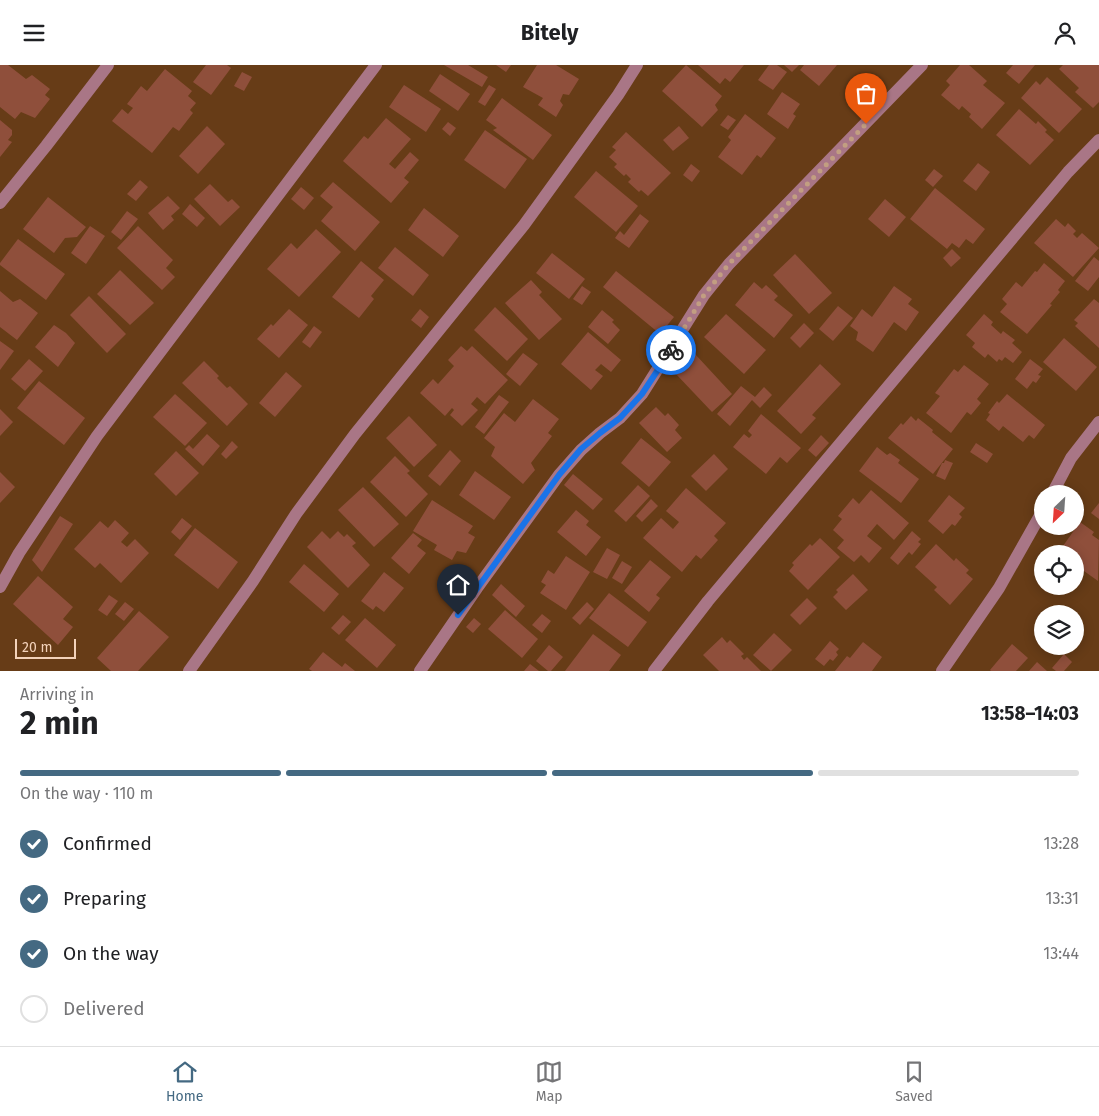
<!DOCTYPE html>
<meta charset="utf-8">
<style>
body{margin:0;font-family:"Fira Sans",sans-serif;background:#f2f2f2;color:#202124;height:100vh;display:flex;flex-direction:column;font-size:19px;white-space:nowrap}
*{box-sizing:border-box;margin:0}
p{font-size:16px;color:#757577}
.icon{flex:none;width:28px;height:28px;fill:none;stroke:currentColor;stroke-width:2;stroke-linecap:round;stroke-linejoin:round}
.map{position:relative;height:606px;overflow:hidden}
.drawer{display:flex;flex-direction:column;background:#fff;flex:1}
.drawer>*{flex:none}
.needle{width:32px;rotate:205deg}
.controls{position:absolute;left:1034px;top:420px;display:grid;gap:10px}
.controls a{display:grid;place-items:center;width:50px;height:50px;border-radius:50%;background:#fff;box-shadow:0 2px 12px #0003;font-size:25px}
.scale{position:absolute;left:15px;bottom:12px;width:61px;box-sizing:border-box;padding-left:5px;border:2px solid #f3d2ba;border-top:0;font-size:14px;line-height:18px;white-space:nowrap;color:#f3d2ba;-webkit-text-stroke:4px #673c17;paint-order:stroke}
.pin{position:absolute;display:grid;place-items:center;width:42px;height:42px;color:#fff;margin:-51px -21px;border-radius:50% 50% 50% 0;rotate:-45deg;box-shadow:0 0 5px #0007}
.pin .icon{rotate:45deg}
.courier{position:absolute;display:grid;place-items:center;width:50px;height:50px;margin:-25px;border:4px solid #1a73e8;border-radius:50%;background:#fff;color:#222;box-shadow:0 1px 6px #0007}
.summary em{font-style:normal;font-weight:700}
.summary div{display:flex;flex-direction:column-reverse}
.summary{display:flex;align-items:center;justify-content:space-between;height:85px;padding:0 20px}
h1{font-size:32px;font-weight:700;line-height:38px}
.bar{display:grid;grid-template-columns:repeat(4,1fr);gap:8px 5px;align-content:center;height:60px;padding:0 20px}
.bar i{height:6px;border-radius:4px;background:#e0e0e0}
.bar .selected{background:#446982}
.bar p{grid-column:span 4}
ol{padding:0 20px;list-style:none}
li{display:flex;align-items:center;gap:15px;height:55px}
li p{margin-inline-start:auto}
li .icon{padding:5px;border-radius:50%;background:#446982;color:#fff;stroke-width:4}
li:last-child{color:#757577}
li i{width:28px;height:28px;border:2px solid #e0e0e0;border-radius:50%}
header{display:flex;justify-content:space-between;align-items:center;height:65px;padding:0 20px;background:#fff;font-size:22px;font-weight:700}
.tab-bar{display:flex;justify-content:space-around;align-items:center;height:70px;border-top:1px solid #e0e0e0;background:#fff;font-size:14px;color:#757577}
.tab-bar a{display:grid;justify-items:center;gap:2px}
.tab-bar .selected{color:#446982}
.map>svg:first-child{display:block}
.building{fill:#8f4f3b}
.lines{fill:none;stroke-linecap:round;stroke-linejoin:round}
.minor{stroke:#a97686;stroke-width:12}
.done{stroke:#c29e81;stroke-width:5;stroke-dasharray:0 9}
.route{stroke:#1a73e8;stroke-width:6}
</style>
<header><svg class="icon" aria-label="menu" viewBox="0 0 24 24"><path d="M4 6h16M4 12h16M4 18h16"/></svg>Bitely<svg class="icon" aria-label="person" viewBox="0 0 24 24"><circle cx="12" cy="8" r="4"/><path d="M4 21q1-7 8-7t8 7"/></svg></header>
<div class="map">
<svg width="1099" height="606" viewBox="0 0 1099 606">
<rect width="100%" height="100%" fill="#673c17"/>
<!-- building -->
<g class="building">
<path d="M0,0H8L26,14L32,10L50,24L45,30L50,34L35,53L21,47L15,54L0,42Z"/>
<path d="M206,0H227L231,3L211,30L193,17Z"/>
<path d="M444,0H468L488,12L482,22Z"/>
<path d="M496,0H511L506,7Z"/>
<path d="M537,0H556L579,14L569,30L563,29L560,36L563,40L556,52L538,40L543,33L523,22Z"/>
<path d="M686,0L722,31L715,40L718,45L702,62L662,26Z"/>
<path d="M698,0H744L730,17L725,13L720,19Z"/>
<path d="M769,0H777L787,7L773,25L758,15Z"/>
<path d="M784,0H799L792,7Z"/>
<path d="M804,0H837L819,21L800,5Z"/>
<path d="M960,0H969L987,16L983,20L1005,38L982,64L969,52L971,49L962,41L959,45L941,30L950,20L946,16Z"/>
<path d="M1013,0H1035L1019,19L1006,8Z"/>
<path d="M1063,0H1099V37L1093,43L1075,27L1079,23L1059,4Z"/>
<path d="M165,4L192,26L188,31L196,38L190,45L193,48L179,66L173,62L152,88L112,56L122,44L128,49L133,43L127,39L141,21L147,26Z"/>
<path d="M242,7L252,12L244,26L234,21Z"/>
<path d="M440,9L470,29L458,46L429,26Z"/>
<path d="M1047,12L1082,44L1059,68L1021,33L1036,16L1040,20Z"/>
<path d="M404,20L441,44L426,67L389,42Z"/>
<path d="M489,20L496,24L485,41L478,37Z"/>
<path d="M782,27L800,39L793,49L796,51L788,64L767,49Z"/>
<path d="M502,33L552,70L533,95L493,65L497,63L486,55Z"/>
<path d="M1019,44L1036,59L1038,56L1047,65L1045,67L1054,75L1030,100L996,70Z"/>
<path d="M745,49L776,73L761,93L757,90L742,110L718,92L731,75L728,72Z"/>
<path d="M728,50L736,55L728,65L720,60Z"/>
<path d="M386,53L411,74L389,99L395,104L410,87L419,95L404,113L409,117L391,138L343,96L364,71L368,74Z"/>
<path d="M0,55L12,65V70L8,75L12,77L0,92Z"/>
<path d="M448,57L456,63L450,71L442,64Z"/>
<path d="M207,61L225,79L198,109L179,91Z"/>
<path d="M679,61L689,73L673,86L663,75Z"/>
<path d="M485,65L527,94L505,124L464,95Z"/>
<path d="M626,67L671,108L648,131L641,125L639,127L628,117L631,114L626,109L624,111L614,102L617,99L609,92L616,85L612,82Z"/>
<path d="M978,98L990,107L976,126L963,116Z"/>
<path d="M691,99L700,106L692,117L683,110Z"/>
<path d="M934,104L943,111L933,122L925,115Z"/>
<path d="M596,106L638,141L616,167L574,132Z"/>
<path d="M140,115L148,122L136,136L127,129Z"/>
<path d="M333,117L380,157L355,186L321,156L333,142L320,131Z"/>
<path d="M210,119L228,137L232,134L240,142L220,161L194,134Z"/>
<path d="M301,122L314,133L304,145L291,134Z"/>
<path d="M935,123L985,164L973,179L966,174L959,183L952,178L947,184L910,154Z"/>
<path d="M168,131L180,143L171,151L174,155L163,165L148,148Z"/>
<path d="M48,132L86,162L77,172L65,173L54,188L23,164Z"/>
<path d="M885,134L906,152L889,172L868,154Z"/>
<path d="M190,139L205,153L197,162L182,149Z"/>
<path d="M424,143L459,171L443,192L408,165Z"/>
<path d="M127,146L138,154L121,175L111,167Z"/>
<path d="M640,149L649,156L629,183L615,173L620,166L624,170Z"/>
<path d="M1056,154L1065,162L1068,158L1076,166L1073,169L1077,173L1082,168L1099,183L1073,212L1034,178Z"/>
<path d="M90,161L105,171L86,199L71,188Z"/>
<path d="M138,161L173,195L166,203L175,212L162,225L117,183Z"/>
<path d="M316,164L341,187L299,232L267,204L291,178L297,184Z"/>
<path d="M18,174L65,209L46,235L0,200V198Z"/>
<path d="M395,182L429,210L413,231L378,203Z"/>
<path d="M952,184L961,193L951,202L943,193Z"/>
<path d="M552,188L585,214L569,234L536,208Z"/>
<path d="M795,189L832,228L809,249L773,210Z"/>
<path d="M1094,192L1099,196V212L1088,226L1075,216Z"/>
<path d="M361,196L384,215L371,231L374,234L359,253L332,232Z"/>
<path d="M1044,198L1065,216L1058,225L1060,227L1050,239L1052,240L1027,269L1000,247L1007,239L1002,234L1016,217L1022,222L1035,206L1037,207Z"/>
<path d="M120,205L154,238L130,260L97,229Z"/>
<path d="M616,206L674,252L660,269L603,222Z"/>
<path d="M531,215L542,227L539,230L562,254L539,275L505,238Z"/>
<path d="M754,217L762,224L766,220L778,231L774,235L793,250L774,273L735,240Z"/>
<path d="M582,221L591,227L582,240L573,234Z"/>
<path d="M894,221L912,234L908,239L919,247L906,266L894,257L873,287L856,275L858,267L850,261L862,244L872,252Z"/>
<path d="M0,226L13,237L20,234L38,248L17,275L0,262Z"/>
<path d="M89,231L126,269L107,288L70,250Z"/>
<path d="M1094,234L1099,238V283L1075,261L1078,258L1074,255Z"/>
<path d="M838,241L853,253L833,276L819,264Z"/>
<path d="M495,242L528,274L507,296L474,265Z"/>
<path d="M289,244L308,260L279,293L257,274L271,259L273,261Z"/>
<path d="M420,244L429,252L421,263L411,255Z"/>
<path d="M602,245L614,255L612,257L620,265L608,279L588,262Z"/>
<path d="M726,249L766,285L744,309L704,272Z"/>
<path d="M984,249L993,257L991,260L1001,269L1003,266L1015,275L1012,278L1022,287L1013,298L1005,292L1002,296L999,294L997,297L988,289L985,293L972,282L975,278L966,270Z"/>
<path d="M804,258L814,268L800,283L790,273Z"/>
<path d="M54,260L66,268L75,278L58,302L35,282Z"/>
<path d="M314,261L322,267L310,283L302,277Z"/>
<path d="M588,267L621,295L611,307L601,299L595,305L603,311L591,325L561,299Z"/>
<path d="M1064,273L1097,302L1076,326L1043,297Z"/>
<path d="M0,276L14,286L0,305Z"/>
<path d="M461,281L467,286L472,281L508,315L485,339L477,332L471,339L478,345L462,361L450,350L454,345L452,343L445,351L420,328L433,314L438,319L454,301L448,295Z"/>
<path d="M523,288L538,299L520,321L506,309Z"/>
<path d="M695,289L732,329L712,347L675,308Z"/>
<path d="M29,294L43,306L25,326L11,314Z"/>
<path d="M1030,294L1043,304L1038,310L1041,311L1036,318L1033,316L1027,324L1015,314Z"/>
<path d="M204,296L219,311L217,313L227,323L230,321L248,339L227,361L182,318Z"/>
<path d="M820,299L841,319L812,350L816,353L801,369L777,346Z"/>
<path d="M964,300L989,319L977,334L981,338L971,350L967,347L951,368L926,348L940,331L935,328L954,304L958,307Z"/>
<path d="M286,307L302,321L275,352L259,338Z"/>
<path d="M39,316L85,353L64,380L17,343Z"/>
<path d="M741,321L755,332L764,322L772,330L760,343L752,335L730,361L717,349Z"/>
<path d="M175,329L207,358L185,381L153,352Z"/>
<path d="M1007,329L1045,360L1034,374L1029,370L1023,377L1003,361L999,366L986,355L990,349L988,348L997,336L999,338Z"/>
<path d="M499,330L509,337L484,369L475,362Z"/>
<path d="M533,334L559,354L548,368L552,371L531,398L535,405L523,419L491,391L495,382L484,373L504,348L515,357Z"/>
<path d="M656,342L665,351L668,348L679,360L675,365L682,373L667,387L639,358Z"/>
<path d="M0,344L13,357L0,371Z"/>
<path d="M761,349L801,383L787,398L780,392L766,409L733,382L744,369L749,373L752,370L748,366Z"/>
<path d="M409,351L437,380L414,402L386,373Z"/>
<path d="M911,351L916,356L918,353L933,365L932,367L953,384L933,409L888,373L901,358L903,360Z"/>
<path d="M207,369L220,381L203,401L185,384L189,380L193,384Z"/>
<path d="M821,370L829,378L816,392L808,385Z"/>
<path d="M641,373L671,397L649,422L621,398Z"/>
<path d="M232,376L238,382L226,394L221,389Z"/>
<path d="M976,378L993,389L987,398L970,387Z"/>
<path d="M877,382L887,390L890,388L900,395L898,398L919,414L901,438L859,406Z"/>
<path d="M450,385L461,396L440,421L428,411Z"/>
<path d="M176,386L199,408L176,431L154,409Z"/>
<path d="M714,389L728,404L706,426L691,411Z"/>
<path d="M395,391L410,406L407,408L428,429L406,452L370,417Z"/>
<path d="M945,395L953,398L945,415L936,411L942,398H944Z"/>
<path d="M475,406L511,432L494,455L459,430Z"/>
<path d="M0,407L15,422L0,438Z"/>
<path d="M573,409L603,434L593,445L564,420Z"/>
<path d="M638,420L650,431L626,457L614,446Z"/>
<path d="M363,422L399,459L374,482L338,445Z"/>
<path d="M686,423L726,458L714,471L718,475L701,494L696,490L682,507L643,473L661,453L673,464L679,457L666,446Z"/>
<path d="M871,425L909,458L894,475L877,459L867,471L882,483L869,498L861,490L854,497L837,483L844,475L833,465L842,454L838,451L853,433L859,439Z"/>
<path d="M949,430L965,443L959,449L962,452L955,461L952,459L943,469L928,456Z"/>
<path d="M651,434L658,441L642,457L636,451Z"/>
<path d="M432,435L473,461L468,468L475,472L466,488L457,486L452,495L434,485L437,480L413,466Z"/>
<path d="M1099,438V454L1091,448Z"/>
<path d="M576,445L589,456L586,460L601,472L586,491L557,467Z"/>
<path d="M60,451L73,459L42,507L32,495Z"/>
<path d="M182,453L192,461L180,475L171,467Z"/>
<path d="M115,455L129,468L121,477L127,482L135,474L149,488L121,518L100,498L95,503L74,484L100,456L108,463Z"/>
<path d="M1080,457L1094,467L1092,470L1099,475L1098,516L1077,501L1075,503V489L1058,488Z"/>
<path d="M195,463L238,497L218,524L174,490Z"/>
<path d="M322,466L330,474L338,466L344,472L347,469L356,478L352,481L370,500L348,523L307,482Z"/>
<path d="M912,466L921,474L918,477L921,479L912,490L909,487L898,500L890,493Z"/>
<path d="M413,468L422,475L417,481L426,488L409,509L391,493Z"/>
<path d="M820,473L840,492L808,525L789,506L794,500L792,498L810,479L812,481Z"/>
<path d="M936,479L954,496L956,493L969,505L966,508L973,514L950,540L934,525L937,522L915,502Z"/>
<path d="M607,483L620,490L607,514L593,507Z"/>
<path d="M566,491L590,507L566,545L540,528L546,520L541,517L548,505L554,509Z"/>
<path d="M650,495L671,512L656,530L660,533L649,547L624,526Z"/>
<path d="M622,496L632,502L622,519L612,513Z"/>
<path d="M304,499L339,529L324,547L289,517Z"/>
<path d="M384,507L404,523L384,547L376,541L373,545L361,536Z"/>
<path d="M853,509L868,525L846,545L833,532L838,527L836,525Z"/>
<path d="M38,511L73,542L63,554L73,562L58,580L13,539Z"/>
<path d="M501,519L525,541L516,552L492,530Z"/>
<path d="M609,528L647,557L628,582L589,553Z"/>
<path d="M109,530L118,536L107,551L98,545Z"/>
<path d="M807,533L817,543L800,560L790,550Z"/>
<path d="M125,537L134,544L124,556L115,549Z"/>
<path d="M587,537L594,544L580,560L572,553Z"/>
<path d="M505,545L538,574L522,593L488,564Z"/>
<path d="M139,546L169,572L138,606H111L97,593Z"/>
<path d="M542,549L551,556L542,568L532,560Z"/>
<path d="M343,550L351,557L339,570L331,563Z"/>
<path d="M365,553L396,580L377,603L345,575Z"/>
<path d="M474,553L481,559L473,568L466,562Z"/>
<path d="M774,568L792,585L771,606L753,590Z"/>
<path d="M593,569L621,590L609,606H565Z"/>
<path d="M722,572L727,578L730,575L744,589L741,591L744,595L747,592L761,606H719L703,590Z"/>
<path d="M830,576L839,584L836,587L838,590L833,596L830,594L824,601L815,594Z"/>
<path d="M863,577L882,592L872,606H835L847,591L850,593Z"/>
<path d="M1012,579L1028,593L1016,606H991L990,605Z"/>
<path d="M549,580L563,592L551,606H548L536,596Z"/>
<path d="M323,587L342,602L345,598L355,606H312L309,604Z"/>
<path d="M1064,589L1072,597L1064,606H1056L1052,603Z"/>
<path d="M1037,597L1047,606H1029Z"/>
<path d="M530,599L539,606H524Z"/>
</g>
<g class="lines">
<!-- minor -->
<g class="minor">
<path d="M0,138L46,81L108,0"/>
<path d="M1052,429L1071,393L1099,357"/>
<path d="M0,522L19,488L97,371L376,0"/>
<path d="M189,606L253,516L296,449L355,369L524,160L618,30L637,0"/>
<path d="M420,606L477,523L559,410L581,385L600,368L620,353L642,329L704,230L729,199L922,0"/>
<path d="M654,606L708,536L1068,107L1099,75"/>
<path d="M942,606L999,523L1042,447"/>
</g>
</g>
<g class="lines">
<!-- done -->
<path class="done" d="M671,285L704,230L729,199L866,59"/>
<!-- route -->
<path class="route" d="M458,550L559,410L581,384L600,368L620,353L642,329L671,285"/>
</g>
</svg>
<div class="controls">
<a><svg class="needle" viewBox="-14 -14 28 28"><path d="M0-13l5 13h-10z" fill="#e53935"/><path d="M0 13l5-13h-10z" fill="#757577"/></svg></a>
<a><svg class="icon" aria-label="locate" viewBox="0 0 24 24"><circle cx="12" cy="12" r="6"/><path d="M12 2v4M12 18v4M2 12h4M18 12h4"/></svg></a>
<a><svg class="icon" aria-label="layers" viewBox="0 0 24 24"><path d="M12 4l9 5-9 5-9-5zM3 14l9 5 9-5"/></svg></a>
</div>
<div class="scale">20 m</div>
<div class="pin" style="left:866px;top:59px;background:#ea580c"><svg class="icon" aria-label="bag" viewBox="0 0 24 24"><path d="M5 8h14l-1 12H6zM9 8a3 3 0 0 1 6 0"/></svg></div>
<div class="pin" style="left:458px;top:550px;background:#1f2937"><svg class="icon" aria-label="home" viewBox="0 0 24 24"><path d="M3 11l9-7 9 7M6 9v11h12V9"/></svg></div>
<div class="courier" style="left:671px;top:285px"><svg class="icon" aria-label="bike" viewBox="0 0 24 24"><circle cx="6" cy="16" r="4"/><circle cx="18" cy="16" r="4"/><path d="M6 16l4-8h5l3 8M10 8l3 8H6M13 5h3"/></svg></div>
</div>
<section class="drawer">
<div class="summary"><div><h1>2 min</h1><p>Arriving in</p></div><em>13:58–14:03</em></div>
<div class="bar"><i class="selected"></i><i class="selected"></i><i class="selected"></i><i></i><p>On the way · 110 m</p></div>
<ol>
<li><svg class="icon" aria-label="check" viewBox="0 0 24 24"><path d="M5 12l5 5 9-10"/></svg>Confirmed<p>13:28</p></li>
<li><svg class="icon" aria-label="check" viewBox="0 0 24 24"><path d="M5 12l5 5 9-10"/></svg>Preparing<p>13:31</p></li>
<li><svg class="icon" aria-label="check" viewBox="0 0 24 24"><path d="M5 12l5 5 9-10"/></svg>On the way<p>13:44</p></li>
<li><i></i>Delivered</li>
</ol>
</section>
<nav class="tab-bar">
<a class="selected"><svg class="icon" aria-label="home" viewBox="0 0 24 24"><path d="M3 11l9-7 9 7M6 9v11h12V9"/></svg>Home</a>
<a><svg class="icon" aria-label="map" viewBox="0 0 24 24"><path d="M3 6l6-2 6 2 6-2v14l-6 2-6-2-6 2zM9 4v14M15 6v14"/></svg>Map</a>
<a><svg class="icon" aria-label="saved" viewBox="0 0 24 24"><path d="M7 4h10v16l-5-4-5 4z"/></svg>Saved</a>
</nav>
